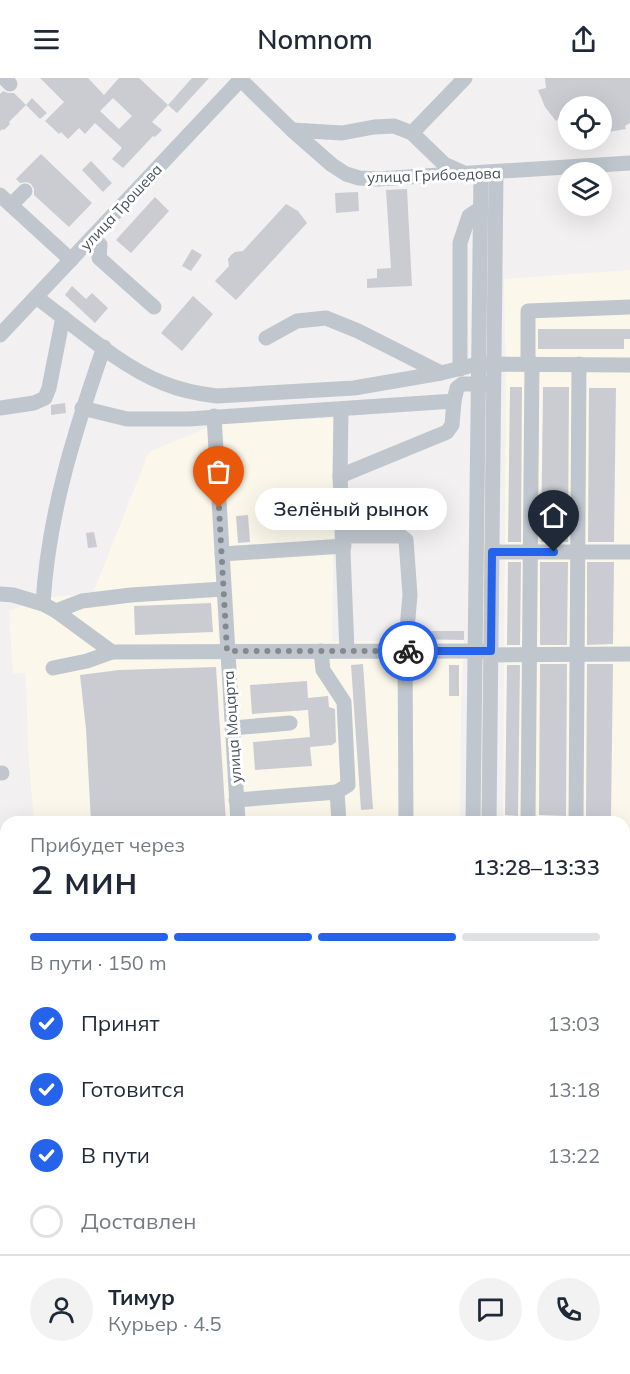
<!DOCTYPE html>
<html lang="ru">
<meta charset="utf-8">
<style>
body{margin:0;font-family:Mulish,sans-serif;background:#f2f2f3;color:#1f2937;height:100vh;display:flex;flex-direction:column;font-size:22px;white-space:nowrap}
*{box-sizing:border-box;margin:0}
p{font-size:20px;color:#747a83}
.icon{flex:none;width:33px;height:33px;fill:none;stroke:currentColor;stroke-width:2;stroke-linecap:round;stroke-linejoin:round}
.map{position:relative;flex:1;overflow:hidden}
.panel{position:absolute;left:0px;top:738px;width:630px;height:558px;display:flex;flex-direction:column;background:#fff;border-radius:18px 18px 0 0;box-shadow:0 6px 24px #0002}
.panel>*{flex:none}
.controls{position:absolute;left:558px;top:18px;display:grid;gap:12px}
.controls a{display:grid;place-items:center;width:54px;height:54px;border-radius:50%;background:#fff;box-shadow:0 6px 24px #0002;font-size:30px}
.pin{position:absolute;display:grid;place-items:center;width:51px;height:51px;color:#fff;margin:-62px -26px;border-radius:50% 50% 50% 0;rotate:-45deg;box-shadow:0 0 6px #0007}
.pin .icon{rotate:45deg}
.courier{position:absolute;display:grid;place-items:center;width:60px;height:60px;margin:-30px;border:4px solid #2563eb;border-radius:50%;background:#fff;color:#222;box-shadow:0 2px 8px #0007}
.bubble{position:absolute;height:42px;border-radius:21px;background:#fff;box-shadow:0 6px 24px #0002;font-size:20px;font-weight:600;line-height:42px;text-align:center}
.overview em{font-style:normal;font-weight:600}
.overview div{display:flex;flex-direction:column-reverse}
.overview{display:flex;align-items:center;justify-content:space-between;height:102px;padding:0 30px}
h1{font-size:39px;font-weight:600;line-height:45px}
.bar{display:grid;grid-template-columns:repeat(4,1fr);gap:9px 6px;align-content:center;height:72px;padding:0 30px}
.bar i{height:8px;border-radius:4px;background:#e0e1e3}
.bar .on{background:#2563eb}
.bar p{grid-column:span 4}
.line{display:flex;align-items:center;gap:15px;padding:0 30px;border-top:2px solid #e0e1e3}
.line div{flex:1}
.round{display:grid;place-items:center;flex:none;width:63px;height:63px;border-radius:32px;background:#f2f2f3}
ol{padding:0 30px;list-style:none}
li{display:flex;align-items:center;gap:18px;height:66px}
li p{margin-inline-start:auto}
li .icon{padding:6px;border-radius:50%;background:#2563eb;color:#fff;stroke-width:4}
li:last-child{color:#747a83}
li i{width:33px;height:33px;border:3px solid #e0e1e3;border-radius:50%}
header{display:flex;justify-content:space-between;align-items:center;height:78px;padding:0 30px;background:#fff;font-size:27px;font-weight:600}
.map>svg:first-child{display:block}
.commercial{fill:#fbf8eb}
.building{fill:#caccd2;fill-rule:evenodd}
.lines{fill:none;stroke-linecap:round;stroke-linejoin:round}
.minor{stroke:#bfc6ce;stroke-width:15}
.major{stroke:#b2bdcd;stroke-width:20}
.done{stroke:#848990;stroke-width:6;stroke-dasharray:0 10.8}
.route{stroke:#2563eb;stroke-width:8}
.labels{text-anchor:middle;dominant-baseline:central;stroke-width:6;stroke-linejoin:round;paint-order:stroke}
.street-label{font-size:15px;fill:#49515c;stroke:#fff}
</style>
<header><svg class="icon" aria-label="menu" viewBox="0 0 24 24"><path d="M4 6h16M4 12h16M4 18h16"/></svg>Nomnom<svg class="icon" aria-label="share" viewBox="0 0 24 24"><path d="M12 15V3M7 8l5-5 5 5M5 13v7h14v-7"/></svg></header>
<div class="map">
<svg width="630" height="1296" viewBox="0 0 630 1296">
<rect width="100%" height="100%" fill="#f2f0f0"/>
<!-- commercial -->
<g class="commercial">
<path d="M630,192V1014L624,1013V744H503L506,308L504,201Z"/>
<path d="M335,340L332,563L464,562L461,623L460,744H34L28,673L26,595H13L9,533L43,520L93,515L149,374L220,344Z"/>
</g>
<!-- building -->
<g class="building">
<path d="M40,0H88L104,17L119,0H139L168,27L152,44L162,52L155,59L153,58L123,90L112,81L122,70L95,45L85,56L79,50L68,61L61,54L59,56L45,43L64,24ZM113,20L132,38L119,51L100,33Z"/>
<path d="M192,0H209L177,35L168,27Z"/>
<path d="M545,0H630V45L625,48L626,51L602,55V28H568V43L561,38L556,43L545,29L538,12L546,10Z"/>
<path d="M3,13L8,15H14L26,27L32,20L47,35L40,41L26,27L9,44L10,46L4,52L3,51L0,53V16Z"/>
<path d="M41,76L92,125L69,149L34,117V111L31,106L27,104L20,105L16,101Z"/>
<path d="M91,83L112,105L103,114L82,92Z"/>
<path d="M407,111L412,208L367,210V201L377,200V191L391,190L386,112Z"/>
<path d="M358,114L359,133L336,135L335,115Z"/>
<path d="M155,119L169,133L131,175L116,162Z"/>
<path d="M286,126L298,133L307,145L236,222L215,203L229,188L228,181L231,177L235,174L243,173Z"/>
<path d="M192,171L202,177L191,193L182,188Z"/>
<path d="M72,208L86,221L92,215L108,230L95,245L65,217Z"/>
<path d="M193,218L213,236L182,273L161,255Z"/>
<path d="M538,251H630V261H624V271H538Z"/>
<path d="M510,309H522L521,464H508Z"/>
<path d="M543,309H569L568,464H541Z"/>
<path d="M589,310H616L614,464H588Z"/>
<path d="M65,325L66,335L51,337V327Z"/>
<path d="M248,437L250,464L238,465L236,438Z"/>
<path d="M94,454L97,469L88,470L86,455Z"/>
<path d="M508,484H521L520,567H507Z"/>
<path d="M540,484H568L567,567H540Z"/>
<path d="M587,484H614L613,566L587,567Z"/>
<path d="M211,525L213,554L135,557L134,528Z"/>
<path d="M417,553H464V562L416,561Z"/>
<path d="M363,586L373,731L361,732L351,587Z"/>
<path d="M540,586H567L566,738L539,737Z"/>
<path d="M587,586H613L611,739H586Z"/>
<rect x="449" y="587" width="10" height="31"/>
<path d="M507,587H520L518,738L505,737Z"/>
<path d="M216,589L226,744H91L86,651L80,597L119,592Z"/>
<path d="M307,603L308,620L328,618L329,629L335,631L336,664L332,667L310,669L312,688L255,692L253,664L310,659L308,632L252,636L250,607Z"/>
</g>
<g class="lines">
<!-- minor -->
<g class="minor">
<path d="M4,0L10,6"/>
<path d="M239,0L292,52L332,87L346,96L359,100L377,101L630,85"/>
<path d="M292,52L342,55L374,49L394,48L412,55L444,86L462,94"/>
<path d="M412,55L465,0"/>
<path d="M0,117L71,182"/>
<path d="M11,127L25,113"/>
<path d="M92,160L100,167L99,180L154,229"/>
<path d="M36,219C73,246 121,289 163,305C180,312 199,316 217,318L354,310L441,295"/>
<path d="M0,257L242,0"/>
<path d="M266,260L297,243L326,240L358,253L441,295L478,286L630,287"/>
<path d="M528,285V233L630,229"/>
<path d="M460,291V165L469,138L481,130"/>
<path d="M0,330L34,325L45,320L49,310L63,239"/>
<path d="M82,330L127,341H188L454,323L457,310L462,306H488"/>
<path d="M341,332L340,398L347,573"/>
<path d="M214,338L238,744"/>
<path d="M340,398L447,354L452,347L454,323"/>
<path d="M344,458H401L406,462L410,517L405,573L406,744"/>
<path d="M492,474H630"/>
<path d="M222,476L344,468"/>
<path d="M0,516L13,517L43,526L56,533L112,574L484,573"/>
<path d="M43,526C48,437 75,352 104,269"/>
<path d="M56,533L82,523L131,517L223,511"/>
<path d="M321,573L323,592L344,624L348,707L337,714L339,744"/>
<path d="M490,577L630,576"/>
<path d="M53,590L87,583L112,574"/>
<path d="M232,650L290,645"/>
<path d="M0,695H2"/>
<path d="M236,722L337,714"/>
<path d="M473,744L481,95"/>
<path d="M489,744L496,95"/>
<path d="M528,744L532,285"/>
<path d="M576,744L579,286"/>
<path d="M0,808H6"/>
<path d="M624,810H630"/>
<path d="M624,843H630"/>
<path d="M624,933H630"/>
<path d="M0,1188H6"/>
<path d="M624,1261L630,1260"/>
<path d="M24,1290L25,1296"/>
<path d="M245,1290V1296"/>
<path d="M291,1290V1296"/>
<path d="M343,1290V1296"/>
<path d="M398,1290L406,1294L464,1292"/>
<path d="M50,1296L52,1290"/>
<path d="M168,1296V1290"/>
<path d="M568,1296L569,1290"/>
<path d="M601,1296V1290"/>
</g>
<!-- major -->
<g class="major">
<path d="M0,1028H6"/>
<path d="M624,1042H630"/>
<path d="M0,1046H6"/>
<path d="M624,1063H630"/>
</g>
</g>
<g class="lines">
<!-- done -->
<path class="done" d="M219,430L227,573H408"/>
<!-- route -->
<path class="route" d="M408,573H491L492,474H554"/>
</g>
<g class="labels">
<!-- street labels -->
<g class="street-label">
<text transform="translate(434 97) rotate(-2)">улица Грибоедова</text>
<text transform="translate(121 129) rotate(-47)">улица Трошева</text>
<text transform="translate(232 649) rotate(-94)">улица Моцарта</text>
</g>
</g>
</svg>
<div class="controls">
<a><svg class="icon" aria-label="locate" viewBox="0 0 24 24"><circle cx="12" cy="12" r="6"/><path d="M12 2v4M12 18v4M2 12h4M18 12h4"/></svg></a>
<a><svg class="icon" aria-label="layers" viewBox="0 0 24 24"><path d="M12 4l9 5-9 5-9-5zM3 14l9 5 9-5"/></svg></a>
</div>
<div class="pin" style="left:219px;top:430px;background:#ea580c"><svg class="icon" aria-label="bag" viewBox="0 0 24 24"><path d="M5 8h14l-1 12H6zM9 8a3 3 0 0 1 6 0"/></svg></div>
<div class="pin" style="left:554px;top:474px;background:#1f2937"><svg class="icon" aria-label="home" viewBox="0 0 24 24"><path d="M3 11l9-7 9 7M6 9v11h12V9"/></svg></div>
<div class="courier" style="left:408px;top:573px"><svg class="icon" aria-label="bike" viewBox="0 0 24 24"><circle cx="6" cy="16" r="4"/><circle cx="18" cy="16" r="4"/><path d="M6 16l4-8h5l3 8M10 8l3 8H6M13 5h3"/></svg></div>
<div class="bubble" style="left:255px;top:410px;width:192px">Зелёный рынок</div>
<section class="panel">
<div class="overview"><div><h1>2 мин</h1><p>Прибудет через</p></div><em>13:28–13:33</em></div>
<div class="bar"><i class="on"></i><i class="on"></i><i class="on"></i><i></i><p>В пути · 150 m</p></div>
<ol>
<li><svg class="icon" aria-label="check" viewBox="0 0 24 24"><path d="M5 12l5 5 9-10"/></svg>Принят<p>13:03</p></li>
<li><svg class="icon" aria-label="check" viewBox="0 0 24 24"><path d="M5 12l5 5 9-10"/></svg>Готовится<p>13:18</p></li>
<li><svg class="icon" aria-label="check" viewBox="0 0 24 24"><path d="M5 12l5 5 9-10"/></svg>В пути<p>13:22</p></li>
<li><i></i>Доставлен</li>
</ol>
<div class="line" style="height:108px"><a class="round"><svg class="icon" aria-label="person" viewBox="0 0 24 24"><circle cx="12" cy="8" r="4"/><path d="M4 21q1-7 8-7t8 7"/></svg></a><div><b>Тимур</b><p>Курьер · 4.5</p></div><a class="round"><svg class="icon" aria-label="chat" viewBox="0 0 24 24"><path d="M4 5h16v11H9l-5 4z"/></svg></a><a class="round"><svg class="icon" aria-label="phone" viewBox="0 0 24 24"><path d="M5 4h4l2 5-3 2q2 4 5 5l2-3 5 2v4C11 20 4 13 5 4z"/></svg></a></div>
</section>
</div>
